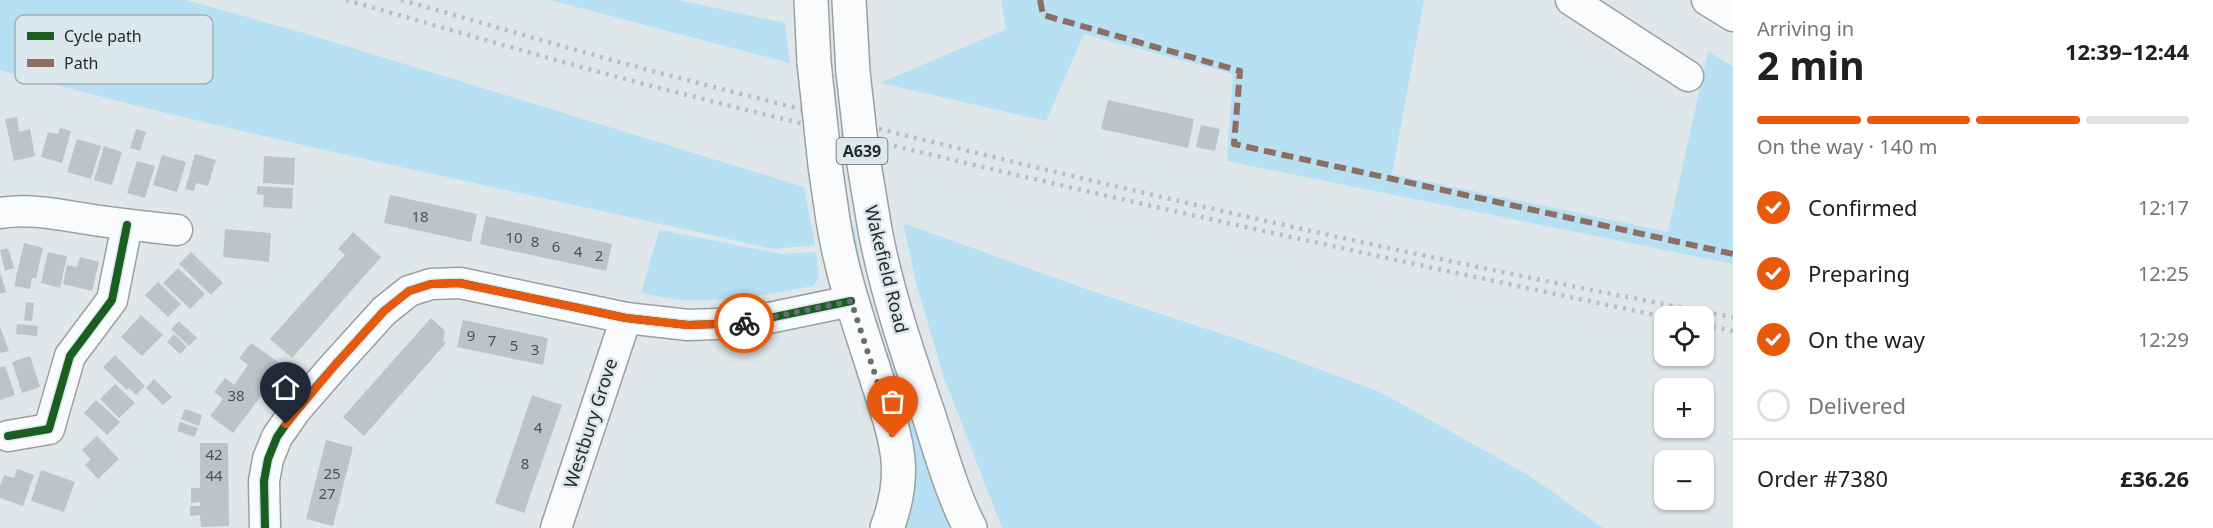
<!DOCTYPE html>
<meta charset="utf-8">
<style>
body{margin:0;font-family:"Noto Sans",sans-serif;background:#f2f2f2;color:#202124;height:100vh;display:flex;flex-direction:column;font-size:22px;white-space:nowrap}
*{box-sizing:border-box;margin:0}
p{font-size:20px;color:#757577}
.icon{flex:none;width:33px;height:33px;fill:none;stroke:currentColor;stroke-width:2;stroke-linecap:round;stroke-linejoin:round}
.map{position:relative;flex:1;overflow:hidden}
.details{display:flex;flex-direction:column;background:#fff;width:480px}
.details>*{flex:none}
.buttons{position:absolute;left:1654px;top:306px;display:grid;gap:12px}
.buttons a{display:grid;place-items:center;width:60px;height:60px;border-radius:12px;background:#fff;box-shadow:0 2px 4px #0004;font-size:30px}
.pin{position:absolute;display:grid;place-items:center;width:51px;height:51px;color:#fff;margin:-62px -26px;border-radius:50% 50% 50% 0;rotate:-45deg;box-shadow:0 0 6px #0007}
.pin .icon{rotate:45deg}
.courier{position:absolute;display:grid;place-items:center;width:60px;height:60px;margin:-30px;border:4px solid #ea580c;border-radius:50%;background:#fff;color:#222;box-shadow:0 2px 8px #0007}
.headline em{font-style:normal;font-weight:700}
.headline div{display:flex;flex-direction:column-reverse}
.headline{display:flex;align-items:center;justify-content:space-between;height:102px;padding:0 24px}
h1{font-size:39px;font-weight:700;line-height:45px}
.bar{display:grid;grid-template-columns:repeat(4,1fr);gap:9px 6px;align-content:center;height:72px;padding:0 24px}
.bar i{height:8px;border-radius:4px;background:#e0e0e0}
.bar .active{background:#ea580c}
.bar p{grid-column:span 4}
.line{display:flex;align-items:center;gap:15px;padding:0 24px;border-top:2px solid #e0e0e0}
.line div{flex:1}
ol{padding:0 24px;list-style:none}
li{display:flex;align-items:center;gap:18px;height:66px}
li p{margin-inline-start:auto}
li .icon{padding:6px;border-radius:50%;background:#ea580c;color:#fff;stroke-width:4}
li:last-child{color:#757577}
li i{width:33px;height:33px;border:3px solid #e0e0e0;border-radius:50%}
main{display:flex;flex:1;min-height:0}
.map>svg:first-child{display:block}
.green{fill:#b7e0f3}
.building{fill:#bec4c6}
.lines{fill:none;stroke-linecap:round;stroke-linejoin:round}
.minor-casing{stroke:#9aa0a2;stroke-width:33}
.major-casing{stroke:#9aa0a2;stroke-width:36}
.minor{stroke:#fafbfc;stroke-width:30}
.major{stroke:#fafbfc;stroke-width:33}
.rail{stroke:#bbbdbf;stroke-width:4.5;stroke-dasharray:3 6;stroke-linecap:butt}
.major-bridge-casing{stroke:#9aa0a2;stroke-width:36;stroke-linecap:butt}
.major-bridge{stroke:#fafbfc;stroke-width:33}
.quiet{stroke:#8d6e63;stroke-width:6;stroke-dasharray:12 6;stroke-linecap:butt}
.cycleway-casing{stroke:#dbe8ee;stroke-width:11}
.cycleway{stroke:#1b5e20;stroke-width:8}
.done{stroke:#676d6f;stroke-width:6;stroke-dasharray:0 10.8}
.route{stroke:#ea580c;stroke-width:8}
.labels{text-anchor:middle;dominant-baseline:central;stroke-width:5;stroke-linejoin:round;paint-order:stroke}
.number-label{font-size:15px;fill:#4c5153}
.shield{fill:#dbe8ee;stroke:#5c6467;stroke-width:1.5}
.shield-label{font-size:16px;font-weight:bold;fill:#262b2d}
.street-label{font-size:18px;fill:#262b2d;stroke:#dbe8ee}
.key{fill:#dbe8ee;stroke:#a5afb4;stroke-width:1.5}
.key-label{font-size:16px;fill:#262b2d}
</style>
<main>
<div class="map">
<svg width="1733" height="528" viewBox="0 0 1733 528">
<rect width="100%" height="100%" fill="#dfe7ea"/>
<!-- green -->
<g class="green">
<path d="M0,0H186L304,33L804,187L815,245L773,249C515,190 255,140 0,70Z"/>
<path d="M550,0H678L785,23L790,63Z"/>
<path d="M1001,0H1424L1392,174L1668,232L1708,51L1733,67V264L1227,161L1233,74L1084,34L1046,121L880,83L1006,29Z"/>
<path d="M841,223L854,226L863,277L877,323L949,528H895Z"/>
<path d="M903,223L1092,291L1249,343L1380,392L1530,476L1603,528H1002L943,375L917,286Z"/>
<path d="M659,230L782,254L816,252L819,277L813,286C770,294 727,302 683,300C669,299 655,295 641,293Z"/>
</g>
<!-- building -->
<g class="building">
<path d="M1108,100L1194,119L1188,148L1101,129Z"/>
<path d="M17,117L19,132L30,129L35,156L14,161L5,119Z"/>
<path d="M1201,125L1220,129L1215,151L1196,147Z"/>
<path d="M60,128L71,131L62,163L41,157L48,132L58,134Z"/>
<path d="M136,129L146,132L140,151L130,148Z"/>
<path d="M77,139L101,146L91,179L67,172Z"/>
<path d="M104,146L122,152L112,185L94,180Z"/>
<path d="M195,154L216,160L208,186L196,183L194,191L185,189Z"/>
<path d="M162,155L186,162L177,192L153,185Z"/>
<path d="M264,156L295,158L294,185L263,183Z"/>
<path d="M137,161L155,166L145,198L127,193Z"/>
<path d="M257,186L293,188L292,209L263,207L264,195L257,194Z"/>
<path d="M390,195L477,214L471,242L384,223Z"/>
<path d="M486,216L612,244L606,271L480,244Z"/>
<path d="M225,229L271,233L269,262L223,257Z"/>
<path d="M353,232L381,257L292,358L270,339L345,255L338,249Z"/>
<path d="M24,243L43,248L36,278H32L30,289L14,286Z"/>
<path d="M8,248L14,268L5,271L0,250Z"/>
<path d="M48,252L67,256L60,288L41,283Z"/>
<path d="M191,252L223,283L211,295L179,264Z"/>
<path d="M80,257L99,262L92,291L63,284L67,265L77,267Z"/>
<path d="M178,268L205,294L190,309L163,283Z"/>
<path d="M0,272L6,292L0,294Z"/>
<path d="M158,282L181,304L168,317L145,295Z"/>
<path d="M26,302L34,303L32,321L24,320Z"/>
<path d="M141,315L163,335L142,356L121,337Z"/>
<path d="M431,318L445,331L443,341L446,343L364,436L343,417Z"/>
<path d="M463,320L548,338L543,365L457,347Z"/>
<path d="M179,321L197,338L189,346L171,329Z"/>
<path d="M17,324L38,326L37,336L16,334Z"/>
<path d="M0,326L9,351L0,353Z"/>
<path d="M174,334L187,347L180,354L167,342Z"/>
<path d="M251,343L284,366L233,433L210,416L223,399L214,392L225,378L234,385L236,382L248,365L239,358Z"/>
<path d="M115,355L145,386L136,395L129,388L127,390L103,367Z"/>
<path d="M30,356L40,387L22,393L12,362Z"/>
<path d="M5,366L15,395L0,400V367Z"/>
<path d="M154,379L172,397L163,405L146,388Z"/>
<path d="M115,384L135,403L119,418L100,399Z"/>
<path d="M532,395L562,405L524,513L495,503Z"/>
<path d="M96,400L120,422L107,435L84,413Z"/>
<path d="M185,409L202,415L199,426L181,419Z"/>
<path d="M180,422L198,428L194,437L177,431Z"/>
<path d="M97,436L119,459L98,479L85,465L91,459L82,450Z"/>
<path d="M326,440L353,447L333,526L306,519Z"/>
<path d="M200,443H228L229,526L201,527L200,515L190,516V506H200V502L191,503V488H200Z"/>
<path d="M17,469L34,475L23,506L0,498V486L4,475L14,478Z"/>
<path d="M41,470L75,482L64,512L31,501Z"/>
</g>
<g class="lines">
<defs>
<g id="minor">
<path d="M1571,0L1688,76"/>
<path d="M1707,0L1733,16"/>
<path d="M0,213C31,208 62,215 93,220C121,224 149,227 177,230"/>
<path d="M8,436L49,429L70,356L112,300L127,225"/>
<path d="M265,528L264,481L268,459L277,437L295,411L335,365L384,311L409,291L431,284L460,283L626,318L688,325L745,323L851,301"/>
<path d="M556,528L626,318"/>
</g>
<g id="major">
<path d="M811,0L814,62"/>
<path d="M849,0L853,72"/>
<path d="M833,220C841,271 857,318 873,367C882,397 895,429 898,460C900,483 895,507 887,528"/>
<path d="M875,230C887,293 908,355 929,416C941,453 952,493 970,528"/>
</g>
</defs>
<!-- minor casing -->
<use href="#minor" class="minor-casing"/>
<!-- major casing -->
<use href="#major" class="major-casing"/>
<!-- minor -->
<use href="#minor" class="minor"/>
<!-- major -->
<use href="#major" class="major"/>
<!-- rail -->
<g class="rail">
<path d="M346,0C456,31 565,64 675,92C1003,175 1334,248 1665,317"/>
<path d="M401,0C494,26 586,54 679,78C1028,168 1379,252 1733,317"/>
<path d="M1704,325L1733,331"/>
</g>
<defs>
<g id="major-bridge">
<path d="M814,62L825,165L833,220"/>
<path d="M853,72L862,152L875,230"/>
</g>
</defs>
<!-- major-bridge casing -->
<use href="#major-bridge" class="major-bridge-casing"/>
<!-- major-bridge -->
<use href="#major-bridge" class="major-bridge"/>
<!-- quiet -->
<path class="quiet" d="M1040,0L1043,15L1240,71L1234,144L1733,254"/>
<defs>
<g id="cycleway">
<path d="M8,436L49,429L70,356L112,300L127,225"/>
<path d="M265,528L264,481L268,459L277,437L295,411L335,365L384,311L409,291L431,284L460,283L626,318L688,325L745,323L851,301"/>
</g>
</defs>
<!-- cycleway casing -->
<use href="#cycleway" class="cycleway-casing"/>
<!-- cycleway -->
<use href="#cycleway" class="cycleway"/>
</g>
<g class="lines">
<!-- done -->
<path class="done" d="M744,323L851,301L886,408L893,438"/>
<!-- route -->
<path class="route" d="M286,424L335,365L384,311L409,291L431,284L459,283L626,318L688,325L744,323"/>
</g>
<g class="labels">
<!-- number labels -->
<g class="number-label">
<text x="420" y="216">18</text>
<text x="514" y="237">10</text>
<text x="535" y="241">8</text>
<text x="556" y="246">6</text>
<text x="578" y="251">4</text>
<text x="599" y="255">2</text>
<text x="471" y="335">9</text>
<text x="492" y="340">7</text>
<text x="514" y="345">5</text>
<text x="535" y="349">3</text>
<text x="236" y="395">38</text>
<text x="538" y="427">4</text>
<text x="214" y="454">42</text>
<text x="525" y="463">8</text>
<text x="332" y="473">25</text>
<text x="214" y="475">44</text>
<text x="327" y="493">27</text>
</g>
<!-- shield labels -->
<rect class="shield" x="836.5" y="138" width="51" height="26" rx="4.5"/>
<g class="shield-label">
<text x="862" y="151">A639</text>
</g>
<!-- street labels -->
<g class="street-label">
<text transform="translate(887 269) rotate(76)">Wakefield Road</text>
<text transform="translate(590 423) rotate(-72)">Westbury Grove</text>
</g>
</g>
<!-- legend -->
<rect x="15" y="15" width="198" height="69" rx="9" class="key"/>
<rect x="27" y="32" width="27" height="8" fill="#1b5e20"/>
<rect x="27" y="59" width="27" height="8" fill="#8d6e63"/>
<g class="key-label">
<text x="64" y="42">Cycle path</text>
<text x="64" y="69">Path</text>
</g>
</svg>
<div class="buttons">
<a><svg class="icon" aria-label="locate" viewBox="0 0 24 24"><circle cx="12" cy="12" r="6"/><path d="M12 2v4M12 18v4M2 12h4M18 12h4"/></svg></a>
<a>+</a>
<a>−</a>
</div>
<div class="pin" style="left:893px;top:438px;background:#ea580c"><svg class="icon" aria-label="bag" viewBox="0 0 24 24"><path d="M5 8h14l-1 12H6zM9 8a3 3 0 0 1 6 0"/></svg></div>
<div class="pin" style="left:286px;top:424px;background:#1f2937"><svg class="icon" aria-label="home" viewBox="0 0 24 24"><path d="M3 11l9-7 9 7M6 9v11h12V9"/></svg></div>
<div class="courier" style="left:744px;top:323px"><svg class="icon" aria-label="bike" viewBox="0 0 24 24"><circle cx="6" cy="16" r="4"/><circle cx="18" cy="16" r="4"/><path d="M6 16l4-8h5l3 8M10 8l3 8H6M13 5h3"/></svg></div>
</div>
<section class="details">
<div class="headline"><div><h1>2 min</h1><p>Arriving in</p></div><em>12:39–12:44</em></div>
<div class="bar"><i class="active"></i><i class="active"></i><i class="active"></i><i></i><p>On the way · 140 m</p></div>
<ol>
<li><svg class="icon" aria-label="check" viewBox="0 0 24 24"><path d="M5 12l5 5 9-10"/></svg>Confirmed<p>12:17</p></li>
<li><svg class="icon" aria-label="check" viewBox="0 0 24 24"><path d="M5 12l5 5 9-10"/></svg>Preparing<p>12:25</p></li>
<li><svg class="icon" aria-label="check" viewBox="0 0 24 24"><path d="M5 12l5 5 9-10"/></svg>On the way<p>12:29</p></li>
<li><i></i>Delivered</li>
</ol>
<div class="line" style="height:78px"><div>Order #7380</div><b>£36.26</b></div>
</section>
</main>
